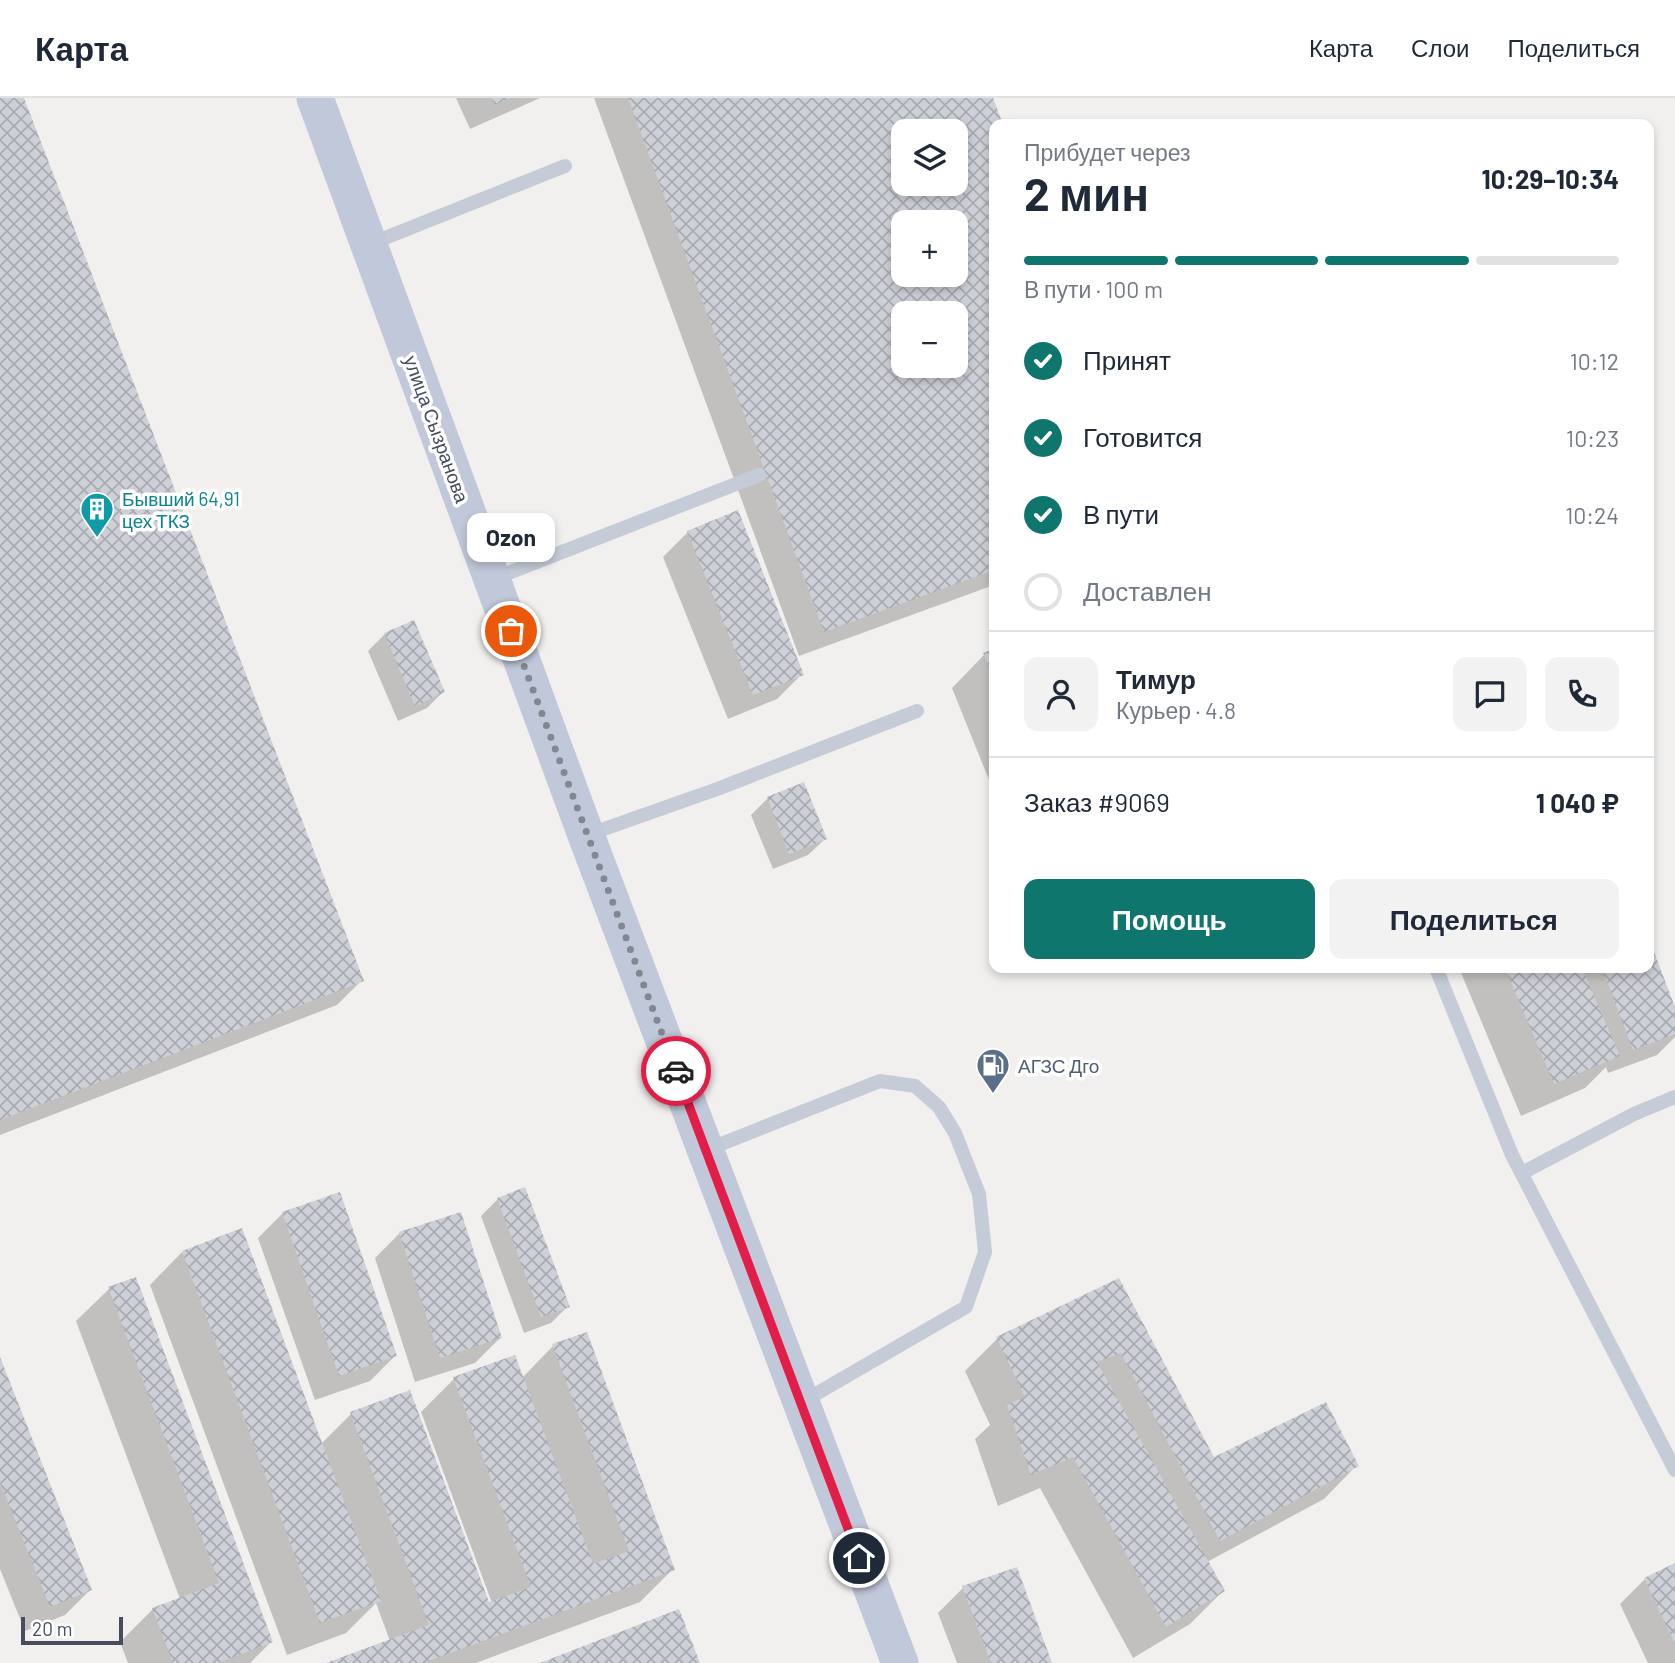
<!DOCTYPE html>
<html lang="ru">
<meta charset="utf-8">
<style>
body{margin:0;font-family:Barlow,sans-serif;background:#f2f2f3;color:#1f2937;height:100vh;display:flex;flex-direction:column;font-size:26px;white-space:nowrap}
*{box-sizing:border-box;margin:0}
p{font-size:23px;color:#747a83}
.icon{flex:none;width:38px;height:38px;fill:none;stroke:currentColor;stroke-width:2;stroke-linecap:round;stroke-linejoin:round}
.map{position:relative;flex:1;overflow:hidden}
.sheet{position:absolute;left:989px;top:21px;width:665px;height:854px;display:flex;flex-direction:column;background:#fff;border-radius:14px;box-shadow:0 4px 10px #0003}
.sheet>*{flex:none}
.buttons{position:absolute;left:891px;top:21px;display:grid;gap:14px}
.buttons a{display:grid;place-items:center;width:77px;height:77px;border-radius:14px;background:#fff;box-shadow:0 4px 10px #0003;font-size:35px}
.scale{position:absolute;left:21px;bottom:18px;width:102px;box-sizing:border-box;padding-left:7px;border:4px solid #464e5e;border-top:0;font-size:19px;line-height:24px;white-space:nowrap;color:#464e5e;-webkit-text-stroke:5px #fff;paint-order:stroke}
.pin{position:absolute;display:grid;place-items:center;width:60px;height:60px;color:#fff;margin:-30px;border:4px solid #fff;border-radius:50%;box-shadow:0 2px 7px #0007}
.courier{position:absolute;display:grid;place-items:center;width:70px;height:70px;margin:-35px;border:5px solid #e11d48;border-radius:50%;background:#fff;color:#222;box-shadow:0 2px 9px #0007}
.bubble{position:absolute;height:49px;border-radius:14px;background:#fff;box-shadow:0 4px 10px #0003;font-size:23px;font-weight:700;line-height:49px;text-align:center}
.headline em{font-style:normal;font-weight:700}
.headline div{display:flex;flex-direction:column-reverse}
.headline{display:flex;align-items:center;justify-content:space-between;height:119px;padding:0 35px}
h1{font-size:46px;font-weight:700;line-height:52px}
.bar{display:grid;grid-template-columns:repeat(4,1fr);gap:10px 7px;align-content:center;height:84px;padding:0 35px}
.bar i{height:9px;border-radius:5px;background:#e0e1e3}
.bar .selected{background:#0f766e}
.bar p{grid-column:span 4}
.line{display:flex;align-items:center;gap:18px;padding:0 35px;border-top:2px solid #e0e1e3}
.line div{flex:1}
.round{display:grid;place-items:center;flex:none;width:74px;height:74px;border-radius:14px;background:#f2f2f3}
ol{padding:0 35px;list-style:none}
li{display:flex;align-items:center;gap:21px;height:77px}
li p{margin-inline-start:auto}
li .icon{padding:7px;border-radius:50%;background:#0f766e;color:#fff;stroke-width:4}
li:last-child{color:#747a83}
li i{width:38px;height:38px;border:4px solid #e0e1e3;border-radius:50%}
.primary-button{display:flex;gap:14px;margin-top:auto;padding:14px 35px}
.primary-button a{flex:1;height:80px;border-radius:14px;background:#0f766e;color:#fff;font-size:28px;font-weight:700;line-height:80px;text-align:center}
.primary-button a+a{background:#f2f2f3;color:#1f2937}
header{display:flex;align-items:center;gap:42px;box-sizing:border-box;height:98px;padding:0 35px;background:#fff;border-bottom:2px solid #e0e1e3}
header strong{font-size:33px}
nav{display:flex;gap:38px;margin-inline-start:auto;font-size:24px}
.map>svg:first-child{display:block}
.shadow{fill:#0003;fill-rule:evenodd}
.building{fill:url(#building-cross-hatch);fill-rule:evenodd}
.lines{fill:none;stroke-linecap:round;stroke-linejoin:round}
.service{stroke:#c5ccd8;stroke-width:14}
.secondary{stroke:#c1c8d9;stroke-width:37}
.done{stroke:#828791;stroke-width:7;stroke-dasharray:0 12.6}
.route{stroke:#e11d48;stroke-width:9}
.labels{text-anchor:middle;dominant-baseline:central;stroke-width:7;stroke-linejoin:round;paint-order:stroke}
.street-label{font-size:19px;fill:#464e5e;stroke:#fff}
.culture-label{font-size:19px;fill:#0d838f;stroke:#fff;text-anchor:start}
.service-label{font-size:19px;fill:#4e5e75;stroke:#fff;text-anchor:start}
</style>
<header>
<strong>Карта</strong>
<nav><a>Карта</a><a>Слои</a><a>Поделиться</a></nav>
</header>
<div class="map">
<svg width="1675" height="1565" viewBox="0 0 1675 1565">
<defs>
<pattern id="building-cross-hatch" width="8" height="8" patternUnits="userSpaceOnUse" patternTransform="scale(1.75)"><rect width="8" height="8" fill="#ced0d7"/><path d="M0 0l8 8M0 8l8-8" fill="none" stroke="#a9abb2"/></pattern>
</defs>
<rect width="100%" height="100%" fill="#f2f0ef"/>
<!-- shadow -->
<g class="shadow">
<path d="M0,0H22L362,882L337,907L0,1037Z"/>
<path d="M456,0H540L470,31Z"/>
<path d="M594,0H991L1001,26H994V487L799,558ZM903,33H956V86H903ZM903,124H956V177H903ZM903,215H956V268H903Z"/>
<path d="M688,434L802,576L777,601L728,621L663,459Z"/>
<path d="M385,536L443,594L427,610L398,623L368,553Z"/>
<path d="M994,553V680L989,682L952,590L984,557Z"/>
<path d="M768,700L825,741L808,757L773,771L751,717Z"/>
<path d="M1648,845L1675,914V939L1657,957L1608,975L1606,969L1585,990L1521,1018L1459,870H1648Z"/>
<path d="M498,1101L568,1208L551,1225L524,1235L481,1118Z"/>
<path d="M283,1115L395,1258L370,1283L315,1302L258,1140Z"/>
<path d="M400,1135L500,1240L475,1265L415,1284L375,1160Z"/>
<path d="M182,1154L321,1346L351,1316L488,1507L492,1505L421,1314L454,1281L522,1280L553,1248L673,1471L640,1504L476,1565H330L390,1543L376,1505L346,1535L287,1557L150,1187Z"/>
<path d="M1118,1182L1213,1361L1356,1368L1324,1401L1207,1464L1223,1493L1190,1526L1133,1560L1040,1390L998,1408L975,1341L990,1327L965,1273L998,1240Z"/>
<path d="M109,1191L271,1544L250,1565H128L120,1544L153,1511L180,1501L76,1223Z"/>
<path d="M0,1263L90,1492L65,1517L25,1533L0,1471Z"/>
<path d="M1675,1467V1565H1648L1620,1506L1645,1481Z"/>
<path d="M963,1490L1051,1565H957L938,1515Z"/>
</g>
<!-- building -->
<g class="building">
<path d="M0,0H24L364,883L0,1022Z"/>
<path d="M492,0H511L495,7Z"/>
<path d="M628,0H993L1003,26H994V472L824,534ZM903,33H956V86H903ZM903,124H956V177H903ZM903,215H956V268H903Z"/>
<path d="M738,412L804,577L753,597L687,433Z"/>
<path d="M414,522L445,594L415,608L384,535Z"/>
<path d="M994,551V581L983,555Z"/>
<path d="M804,684L827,741L789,756L767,699Z"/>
<path d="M1649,841L1675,909V936L1633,952L1602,870H1648Z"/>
<path d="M1505,870H1582L1620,958L1554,986Z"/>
<path d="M525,1089L570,1209L541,1219L497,1100Z"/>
<path d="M340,1094L397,1258L339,1278L282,1114Z"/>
<path d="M461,1114L502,1240L440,1260L399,1134Z"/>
<path d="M242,1130L381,1503L320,1525L182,1153Z"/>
<path d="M136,1179L273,1544L217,1565H173L152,1510L219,1485L108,1189Z"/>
<path d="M1119,1180L1214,1359L1326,1304L1359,1368L1220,1443L1121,1255L1097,1264L1225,1493L1166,1529L1073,1359L1031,1377L1007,1307L1025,1299L996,1239Z"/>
<path d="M587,1234L675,1472L423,1565H326L429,1527L350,1314L410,1292L489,1504L531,1489L453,1279L515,1257L593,1466L629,1453L552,1246Z"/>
<path d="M0,1259L92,1492L50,1509L0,1384Z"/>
<path d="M1675,1465V1546L1644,1480Z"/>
<path d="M1017,1469L1052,1565H991L962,1488Z"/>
<path d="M679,1511L700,1565H540Z"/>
</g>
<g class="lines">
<!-- service -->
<g class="service">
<path d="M370,146L565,68"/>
<path d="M493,481L759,377"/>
<path d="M587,737L720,690L917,613"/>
<path d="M1436,870L1512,1057L1675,1372"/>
<path d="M706,1052L880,983L915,988L939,1009L955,1035L979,1096L985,1154L966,1209L802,1304"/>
<path d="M1522,1075L1634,1016L1675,999"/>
</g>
<!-- secondary -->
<path class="secondary" d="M315,0L586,737L900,1565"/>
</g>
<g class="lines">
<!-- done -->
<path class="done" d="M511,533L676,973"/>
<!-- route -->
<path class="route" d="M676,973L859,1460"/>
</g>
<!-- icons -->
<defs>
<symbol id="building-pin" viewBox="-11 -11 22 30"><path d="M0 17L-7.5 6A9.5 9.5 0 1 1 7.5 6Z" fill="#0f9aa8" stroke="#fff"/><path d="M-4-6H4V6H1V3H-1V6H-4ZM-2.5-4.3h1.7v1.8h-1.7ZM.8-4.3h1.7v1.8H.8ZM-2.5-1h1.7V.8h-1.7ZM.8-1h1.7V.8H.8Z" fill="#fff"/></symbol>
<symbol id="fuel-pin" viewBox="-11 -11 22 30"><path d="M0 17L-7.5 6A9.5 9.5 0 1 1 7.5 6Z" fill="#5c6f8a" stroke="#fff"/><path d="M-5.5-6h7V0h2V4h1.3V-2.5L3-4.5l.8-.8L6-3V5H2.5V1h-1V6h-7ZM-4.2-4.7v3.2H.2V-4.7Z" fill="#fff"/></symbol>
</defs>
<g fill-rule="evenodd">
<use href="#building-pin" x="78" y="392" width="38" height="52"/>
<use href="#fuel-pin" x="974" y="948" width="38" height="52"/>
</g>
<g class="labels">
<!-- street labels -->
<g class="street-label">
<text transform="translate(437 331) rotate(70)">улица Сызранова</text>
</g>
<!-- culture labels -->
<g class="culture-label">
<text x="122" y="400">Бывший 64,91<tspan x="122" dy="22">цех ТКЗ</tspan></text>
</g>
<!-- service labels -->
<g class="service-label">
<text x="1018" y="967">АГЗС Дго</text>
</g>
</g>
</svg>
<div class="buttons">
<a><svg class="icon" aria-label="layers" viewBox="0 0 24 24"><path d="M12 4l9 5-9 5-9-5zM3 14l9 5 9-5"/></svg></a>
<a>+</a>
<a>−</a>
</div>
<div class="scale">20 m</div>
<div class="pin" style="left:511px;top:533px;background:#ea580c"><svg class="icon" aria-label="bag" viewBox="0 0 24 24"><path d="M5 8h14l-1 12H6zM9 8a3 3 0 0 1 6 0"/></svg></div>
<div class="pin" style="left:859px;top:1460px;background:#1f2937"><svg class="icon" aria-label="home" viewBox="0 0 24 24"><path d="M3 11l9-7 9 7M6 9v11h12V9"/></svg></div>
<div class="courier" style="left:676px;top:973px"><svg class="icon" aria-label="car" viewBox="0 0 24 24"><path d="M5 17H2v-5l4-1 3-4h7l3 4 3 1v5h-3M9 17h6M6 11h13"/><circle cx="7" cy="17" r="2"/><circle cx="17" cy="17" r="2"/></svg></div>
<div class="bubble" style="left:467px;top:415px;width:88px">Ozon</div>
<section class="sheet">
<div class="headline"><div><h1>2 мин</h1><p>Прибудет через</p></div><em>10:29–10:34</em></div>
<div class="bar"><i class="selected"></i><i class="selected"></i><i class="selected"></i><i></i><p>В пути · 100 m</p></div>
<ol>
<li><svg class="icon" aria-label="check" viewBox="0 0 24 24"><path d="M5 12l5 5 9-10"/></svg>Принят<p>10:12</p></li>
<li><svg class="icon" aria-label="check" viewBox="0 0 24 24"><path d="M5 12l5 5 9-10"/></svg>Готовится<p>10:23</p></li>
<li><svg class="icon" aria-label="check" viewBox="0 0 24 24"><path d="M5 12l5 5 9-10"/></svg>В пути<p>10:24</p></li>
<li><i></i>Доставлен</li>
</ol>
<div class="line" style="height:126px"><a class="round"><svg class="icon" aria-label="person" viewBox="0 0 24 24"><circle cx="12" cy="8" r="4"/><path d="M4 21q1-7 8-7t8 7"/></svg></a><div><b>Тимур</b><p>Курьер · 4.8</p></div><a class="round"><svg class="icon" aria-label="chat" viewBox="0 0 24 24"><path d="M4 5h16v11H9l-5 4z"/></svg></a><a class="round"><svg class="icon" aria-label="phone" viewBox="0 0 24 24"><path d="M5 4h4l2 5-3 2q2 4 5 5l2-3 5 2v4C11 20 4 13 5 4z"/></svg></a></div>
<div class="line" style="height:91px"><div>Заказ #9069</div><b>1 040 ₽</b></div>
<div class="primary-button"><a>Помощь</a><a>Поделиться</a></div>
</section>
</div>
